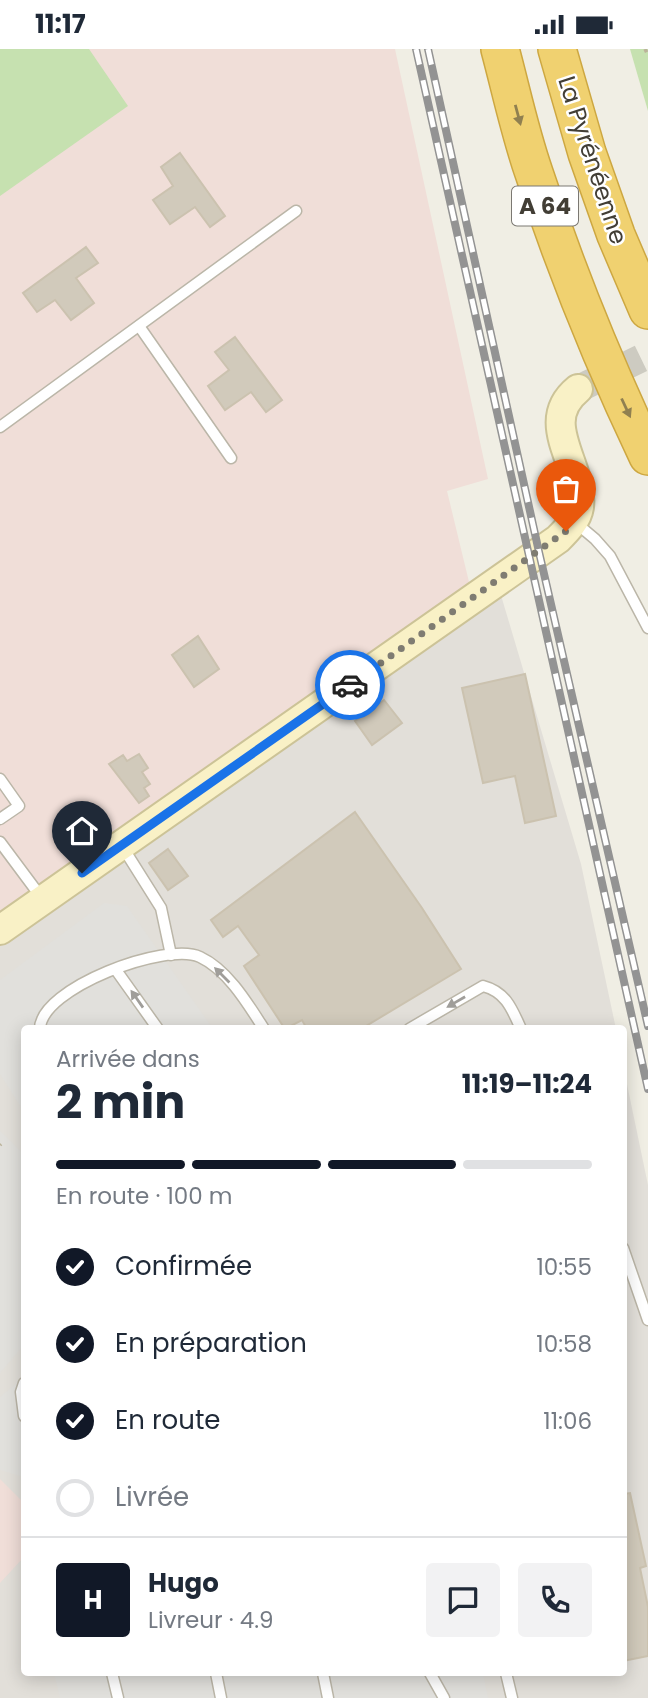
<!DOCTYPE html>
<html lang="fr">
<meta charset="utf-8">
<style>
body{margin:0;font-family:Poppins,sans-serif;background:#f2f2f3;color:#1f2937;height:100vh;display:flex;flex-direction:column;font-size:26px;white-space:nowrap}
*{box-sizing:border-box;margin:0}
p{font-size:23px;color:#747a83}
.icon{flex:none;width:38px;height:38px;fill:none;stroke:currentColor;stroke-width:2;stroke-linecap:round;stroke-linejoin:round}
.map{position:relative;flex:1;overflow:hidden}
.panel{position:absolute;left:21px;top:976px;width:606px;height:651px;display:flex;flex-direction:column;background:#fff;border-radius:7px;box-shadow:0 4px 18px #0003}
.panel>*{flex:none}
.pin{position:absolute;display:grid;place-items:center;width:60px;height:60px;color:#fff;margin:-72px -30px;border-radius:50% 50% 50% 0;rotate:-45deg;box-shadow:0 0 7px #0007}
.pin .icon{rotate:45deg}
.courier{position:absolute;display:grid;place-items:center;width:70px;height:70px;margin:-35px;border:5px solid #1a73e8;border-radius:50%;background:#fff;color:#222;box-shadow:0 2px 9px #0007}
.summary em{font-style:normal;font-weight:700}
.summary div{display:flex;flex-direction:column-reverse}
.summary{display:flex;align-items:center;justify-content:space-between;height:119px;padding:0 35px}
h1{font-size:46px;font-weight:700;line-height:52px}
.bar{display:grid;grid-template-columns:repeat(4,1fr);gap:10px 7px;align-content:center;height:84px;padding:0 35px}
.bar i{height:9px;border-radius:5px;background:#e0e1e3}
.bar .current{background:#111827}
.bar p{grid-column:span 4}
.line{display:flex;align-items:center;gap:18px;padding:0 35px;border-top:2px solid #e0e1e3}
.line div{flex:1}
.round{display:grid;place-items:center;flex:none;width:74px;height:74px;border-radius:7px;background:#f2f2f3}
ol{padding:0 35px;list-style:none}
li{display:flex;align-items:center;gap:21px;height:77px}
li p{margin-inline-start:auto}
li .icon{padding:7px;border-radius:50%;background:#111827;color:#fff;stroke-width:4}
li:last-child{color:#747a83}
li i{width:38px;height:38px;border:4px solid #e0e1e3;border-radius:50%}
.status{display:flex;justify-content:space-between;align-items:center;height:49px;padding:0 35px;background:#fff;direction:ltr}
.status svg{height:19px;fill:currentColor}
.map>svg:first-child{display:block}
.industrial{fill:#e2dfd9}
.medical{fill:#f0ded8}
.green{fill:#c6e1b0}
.parking{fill:#e1e0dc}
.building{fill:#d1cabb;stroke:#cbc2af;stroke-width:2}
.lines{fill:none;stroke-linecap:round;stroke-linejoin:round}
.secondary-tunnel{stroke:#cdcbc1;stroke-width:28;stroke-dasharray:28 14;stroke-linecap:butt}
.lane-casing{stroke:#bbb6a8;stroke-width:13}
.secondary-casing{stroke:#ccc397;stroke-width:32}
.highway-casing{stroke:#cda741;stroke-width:40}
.path{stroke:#bbb39a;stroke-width:3.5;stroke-dasharray:3.5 3.5;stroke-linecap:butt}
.lane{stroke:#fff;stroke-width:10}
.secondary{stroke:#f9f1c6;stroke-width:28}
.highway{stroke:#f0d170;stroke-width:37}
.rail-casing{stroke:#939393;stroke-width:8}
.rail{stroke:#fff;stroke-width:5;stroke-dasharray:16;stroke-linecap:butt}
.oneway{fill:#908050}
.oneway2{fill:#a09e9a}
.done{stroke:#7f7c72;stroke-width:7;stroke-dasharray:0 12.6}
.route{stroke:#1a73e8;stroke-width:9}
.labels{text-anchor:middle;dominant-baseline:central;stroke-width:5;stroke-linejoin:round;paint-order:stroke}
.shield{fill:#fff;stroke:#7b7872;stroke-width:2}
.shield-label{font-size:23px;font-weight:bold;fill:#423e35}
.street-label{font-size:24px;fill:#423e35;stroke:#fff}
</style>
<div class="status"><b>11:17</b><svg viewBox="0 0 49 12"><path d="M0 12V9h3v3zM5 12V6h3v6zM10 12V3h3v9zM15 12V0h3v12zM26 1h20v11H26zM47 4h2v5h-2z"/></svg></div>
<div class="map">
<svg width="648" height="1649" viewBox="0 0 648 1649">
<rect width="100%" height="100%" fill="#f0eee4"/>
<!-- industrial -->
<path class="industrial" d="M500,543L581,815L616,980H24V1624H623V1016L648,1136V1649H0V896Z"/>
<!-- medical -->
<g class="medical">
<path d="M0,0H395L488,430L447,442L470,537L0,865Z"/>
<path d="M0,1430L24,1454V1508L0,1534Z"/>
</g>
<!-- green -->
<g class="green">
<path d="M0,0H89L128,57L0,147Z"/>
<path d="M630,0H648V62Z"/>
</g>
<!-- parking -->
<g class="parking">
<path d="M104,854L127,857L213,980H24V1063L0,1025V931Z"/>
<path d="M0,1082L24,1105V1296L0,1324Z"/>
<path d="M24,1328V1428L0,1421V1348Z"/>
<path d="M54,1624H483L488,1649H60Z"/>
</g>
<!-- building -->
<g class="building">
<path d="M180,104L225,167L210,178L195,158L170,175L153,151L173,137L161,118Z"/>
<path d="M86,198L98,214L76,229L94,254L71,271L55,251L37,263L23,244Z"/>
<path d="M235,288L282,351L266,363L251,343L225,361L208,337L229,321L215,303Z"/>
<path d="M198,587L219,620L194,638L172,606Z"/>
<path d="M525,625L556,767L525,774L515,727L483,734L462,639Z"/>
<path d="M384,651L402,674L372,696L355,672Z"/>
<path d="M139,705L148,719L142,723L150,735L144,739L149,747L139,754L109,715L123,706L127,712Z"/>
<path d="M355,763L422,859L461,920L361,980H307L302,971L285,980L244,917L259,906L238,877L223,888L211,871Z"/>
<path d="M100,771L109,784L96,793L87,780Z"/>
<path d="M168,800L188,827L168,841L149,814Z"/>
<path d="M630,1444L646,1517L640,1519L648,1558V1607L623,1612V1445Z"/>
</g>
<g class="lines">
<!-- secondary-tunnel -->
<path class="secondary-tunnel" d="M578,340L648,306"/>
<defs>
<g id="lane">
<path d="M139,277L231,409"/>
<path d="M0,378L296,162"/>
<path d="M576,474L595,490L610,507L648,579"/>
<path d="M0,730L19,757L0,770"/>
<path d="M0,793L41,848"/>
<path d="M122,797L161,859L171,906"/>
<path d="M116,921L158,980"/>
<path d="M40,980C40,939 167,892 200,908C228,921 248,955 264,980"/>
<path d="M409,980L483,937C506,943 512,960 521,980"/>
<path d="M623,1199L648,1271"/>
<path d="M24,1334L21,1343L24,1367"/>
<path d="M112,1624L118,1649"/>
<path d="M216,1624L221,1649"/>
<path d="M323,1624L328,1649"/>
<path d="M430,1624L444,1649"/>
<path d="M506,1624L512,1649"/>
</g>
<path id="secondary" d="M0,881L558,490C567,481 577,471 579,458C584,416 536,374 578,340"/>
<g id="highway">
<path d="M500,0C511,41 520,84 534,124C566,221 604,315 648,407"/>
<path d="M557,0L587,104L616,186L648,261"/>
</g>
</defs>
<!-- lane casing -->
<use href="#lane" class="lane-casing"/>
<!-- secondary casing -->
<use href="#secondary" class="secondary-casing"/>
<!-- highway casing -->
<use href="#highway" class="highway-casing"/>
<!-- path -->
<g class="path">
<path d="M645,0L648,6"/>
<path d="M0,1096L1,1095"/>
</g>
<!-- lane -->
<use href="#lane" class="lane"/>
<!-- secondary -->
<use href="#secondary" class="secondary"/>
<!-- highway -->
<use href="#highway" class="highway"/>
<defs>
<g id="rail">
<path d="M416,0L648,1040"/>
<path d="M428,0L539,503L648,977"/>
</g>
</defs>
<!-- rail casing -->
<use href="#rail" class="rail-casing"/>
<!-- rail -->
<use href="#rail" class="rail"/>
</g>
<!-- one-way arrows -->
<defs><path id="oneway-solid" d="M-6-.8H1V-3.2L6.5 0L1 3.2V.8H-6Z" transform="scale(1.75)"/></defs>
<g class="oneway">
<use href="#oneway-solid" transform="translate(518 66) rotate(75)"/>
<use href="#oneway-solid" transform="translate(626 359) rotate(65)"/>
</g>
<g class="oneway2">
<use href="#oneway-solid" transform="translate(222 926) rotate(-135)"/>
<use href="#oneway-solid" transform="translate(137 950) rotate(-125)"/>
<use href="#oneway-solid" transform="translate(456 953) rotate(150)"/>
</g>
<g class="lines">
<!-- done -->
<path class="done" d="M350,636L566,482"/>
<!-- route -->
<path class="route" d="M82,824L350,636"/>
</g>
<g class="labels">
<!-- shield labels -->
<rect class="shield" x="512" y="137.5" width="66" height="39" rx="5"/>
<g class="shield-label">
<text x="545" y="157">A 64</text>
</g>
<!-- street labels -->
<g class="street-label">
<text transform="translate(593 111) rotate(72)">La Pyrénéenne</text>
</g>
</g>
</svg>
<div class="pin" style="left:566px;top:482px;background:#ea580c"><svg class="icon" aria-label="bag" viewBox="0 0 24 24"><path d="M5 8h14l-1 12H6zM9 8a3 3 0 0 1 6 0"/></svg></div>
<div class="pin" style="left:82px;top:824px;background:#1f2937"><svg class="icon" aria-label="home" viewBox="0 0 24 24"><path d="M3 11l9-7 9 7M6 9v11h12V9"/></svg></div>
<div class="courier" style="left:350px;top:636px"><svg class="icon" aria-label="car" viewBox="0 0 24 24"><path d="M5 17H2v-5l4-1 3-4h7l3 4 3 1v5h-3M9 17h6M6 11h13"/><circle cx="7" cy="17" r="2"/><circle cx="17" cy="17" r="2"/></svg></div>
<section class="panel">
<div class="summary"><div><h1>2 min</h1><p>Arrivée dans</p></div><em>11:19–11:24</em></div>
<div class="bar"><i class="current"></i><i class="current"></i><i class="current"></i><i></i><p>En route · 100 m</p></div>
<ol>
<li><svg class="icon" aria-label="check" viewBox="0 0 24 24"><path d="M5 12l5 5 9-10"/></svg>Confirmée<p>10:55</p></li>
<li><svg class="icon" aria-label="check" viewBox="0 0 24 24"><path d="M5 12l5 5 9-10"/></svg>En préparation<p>10:58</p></li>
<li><svg class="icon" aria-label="check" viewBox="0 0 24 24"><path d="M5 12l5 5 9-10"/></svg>En route<p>11:06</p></li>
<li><i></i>Livrée</li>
</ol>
<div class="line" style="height:126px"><b class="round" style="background:#111827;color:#fff">H</b><div><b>Hugo</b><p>Livreur · 4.9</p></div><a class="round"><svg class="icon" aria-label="chat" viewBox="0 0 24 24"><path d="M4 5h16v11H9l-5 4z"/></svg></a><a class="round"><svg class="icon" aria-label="phone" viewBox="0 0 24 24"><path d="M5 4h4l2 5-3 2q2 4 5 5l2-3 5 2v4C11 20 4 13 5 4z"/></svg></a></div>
</section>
</div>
